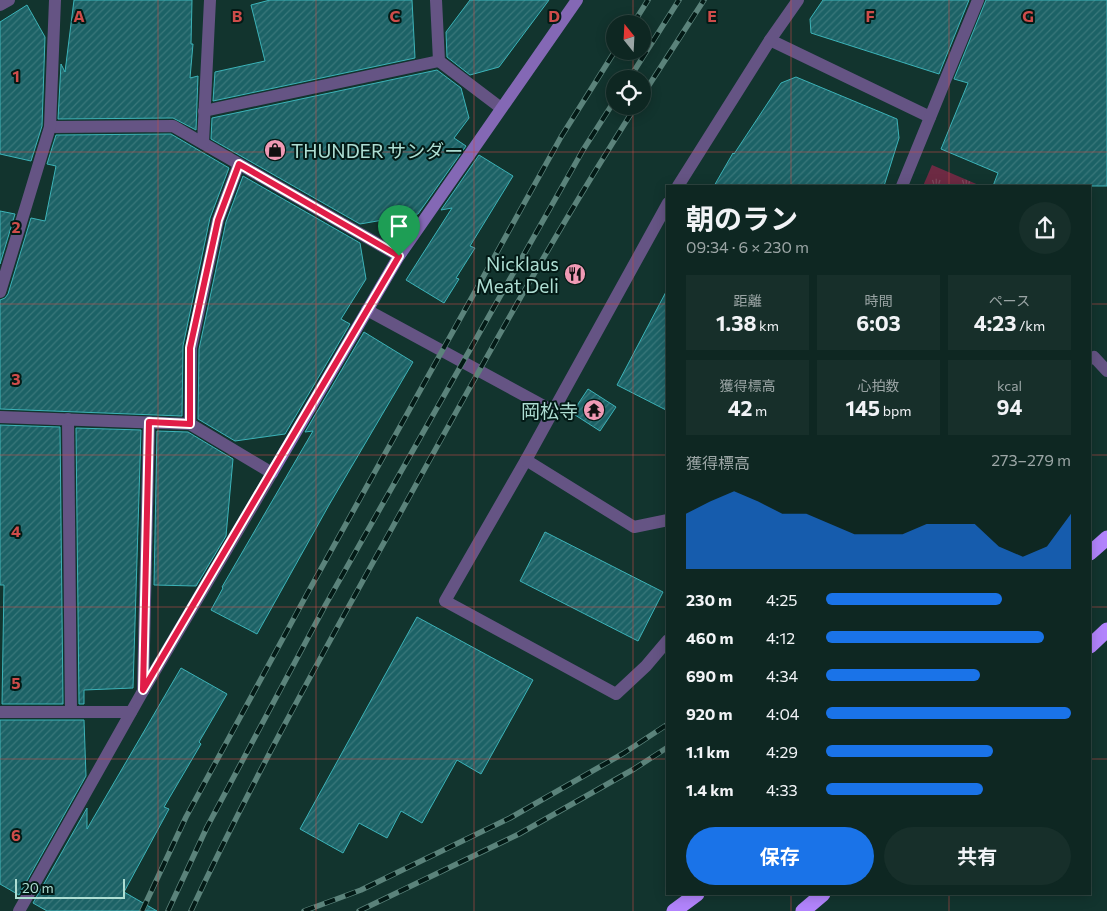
<!DOCTYPE html>
<html lang="ja">
<head>
<meta charset="utf-8">
<style>
  :root { --surface:#0e2722; --page:#172f2a; --text:#f1f3f6; --muted:#9ba5a5; --line:#2e4440; --accent:#1a73e8 }
  body { margin:0; font-family:Commissioner,"Noto Sans JP",sans-serif; background:var(--page); color:var(--text); height:100vh; display:flex; flex-direction:column; font-size:19px; white-space:nowrap }
  * { box-sizing:border-box; margin:0 }
  p { font-size:16px; color:var(--muted) }
  .icon { flex:none; width:28px; height:28px; fill:none; stroke:currentColor; stroke-width:2; stroke-linecap:round; stroke-linejoin:round }
  .map { position:relative; flex:1; overflow:hidden }
  .sheet { position:absolute; left:666px; top:185px; width:425px; height:710px; display:flex; flex-direction:column; background:var(--surface); border-radius:0px; box-shadow:0 2px 12px #0003,0 0 0 1px var(--line) }
  .sheet>* { flex:none }
  .needle { width:32px; rotate:342deg }
  .controls { position:absolute; left:606px; top:15px; display:grid; gap:10px }
  .controls a { display:grid; place-items:center; width:45px; height:45px; border-radius:50%; background:var(--surface); box-shadow:0 2px 12px #0003,0 0 0 1px var(--line); font-size:25px }
  .scale { position:absolute; left:15px; bottom:12px; width:110px; box-sizing:border-box; padding-left:5px; border:2px solid #aeded3; border-top:0; font-size:14px; line-height:18px; white-space:nowrap; color:#aeded3; -webkit-text-stroke:4px #031a16; paint-order:stroke }
  .pin { position:absolute; display:grid; place-items:center; width:42px; height:42px; color:#fff; margin:-51px -21px; border-radius:50% 50% 50% 0; rotate:-45deg; box-shadow:0 0 5px #0007 }
  .pin .icon { rotate:45deg }
  .round { display:grid; place-items:center; flex:none; width:52px; height:52px; border-radius:26px; background:var(--page) }
  .summary { display:flex; align-items:center; justify-content:space-between; height:85px; padding:0 20px }
  h1 { font-size:28px; font-weight:700; line-height:38px }
  .stats { display:grid; grid-template-columns:repeat(3,1fr); gap:8px; height:85px; padding:5px 20px }
  .stats div { display:grid; align-content:center; border-radius:0px; background:var(--page); text-align:center }
  .stats b { font-size:21px; font-weight:700 }
  .stats small { font-size:14px; font-weight:400 }
  .stats p { font-size:14px }
  .chart { height:140px; padding:10px 20px }
  .chart p { display:flex; justify-content:space-between }
  .chart svg { width:100%; height:90px; margin-top:5px; fill:var(--accent); opacity:.7 }
  .primary-button { display:flex; gap:10px; margin-top:auto; padding:10px 20px }
  .primary-button a { flex:1; height:58px; border-radius:30px; background:var(--accent); color:#fff; font-size:20px; font-weight:700; line-height:58px; text-align:center }
  .primary-button a+a { background:var(--page); color:var(--text) }
  ul { padding:0 20px; list-style:none; font-size:16px }
  li { display:grid; grid-template-columns:80px 60px 1fr; align-items:center; height:38px }
  li i { height:12px; border-radius:6px; background:var(--accent) }
  .map>svg:first-child { display:block }
  .park { fill:url(#park-tufts) }
  .building { fill:url(#building-hatch); stroke:#3cb3b8 }
  .lines { fill:none; stroke-linecap:round; stroke-linejoin:round }
  .lane { stroke:#655484; stroke-width:12 }
  .street { stroke:#655484; stroke-width:12 }
  .secondary { stroke:#8468b5; stroke-width:12 }
  .highway { stroke:#b284fc; stroke-width:15 }
  .rail-casing { stroke:#5b837b; stroke-width:5.5 }
  .rail { stroke:#031a16; stroke-width:4; stroke-dasharray:11; stroke-linecap:butt }
  .route-casing { stroke:#fff; stroke-width:10 }
  .route { stroke:#e11d48; stroke-width:6 }
  .grid { fill:none; stroke:#ce4c4a; stroke-width:1; stroke-opacity:0.55 }
  .labels { text-anchor:middle; dominant-baseline:central; stroke-width:4; stroke-linejoin:round; paint-order:stroke }
  .poi-label { font-size:19px; fill:#aeded3; stroke:#031a16; text-anchor:end }
  .grid-label { font-size:16px; text-anchor:middle; font-weight:bold; fill:#ce4c4a; stroke:#031a16; stroke-width:4; stroke-linejoin:round; paint-order:stroke }
</style>
</head>
<body>
<div class="map">
<svg width="1107" height="911" viewBox="0 0 1107 911">
  <defs>
    <pattern id="park-tufts" width="24" height="20" patternUnits="userSpaceOnUse" patternTransform="scale(1.25)"><rect width="24" height="20" fill="#6d2a43"/><path d="M3 7l-1-3M5 7V3M7 7l1-3M15 17l-1-3M17 17v-4M19 17l1-3" fill="none" stroke="#7f485d"/></pattern>
    <pattern id="building-hatch" width="6" height="6" patternUnits="userSpaceOnUse" patternTransform="scale(1.25)"><rect width="6" height="6" fill="#1c6266"/><path d="M-1 1l2-2M0 6l6-6M5 7l2-2" fill="none" stroke="#3a787b"/></pattern>
  </defs>
  <rect width="100%" height="100%" fill="#12342e"/>
  <path class="park" d="M932,165L981,186H923Z"/>
  <g class="building">
    <path d="M74,0H192L191,44H193L190,78L198,76L196,130L173,118L58,119L61,64L65,72Z"/>
    <path d="M270,0H412L415,58L213,101L215,72L265,61L251,5Z"/>
    <path d="M470,0H549L499,67L470,75L447,57L446,32Z"/>
    <path d="M823,0H969L939,74L811,33L810,19Z"/>
    <path d="M986,0H1107V186H993L998,173L941,149L968,83L954,79Z"/>
    <path d="M27,5L45,37L42,126L31,161L0,154V22Z"/>
    <path d="M437,70L461,88L469,118L454,138L466,146L418,214L360,224L211,139L212,118Z"/>
    <path d="M796,77L897,119L899,138L884,186H714L733,153L734,154L781,83Z"/>
    <path d="M171,134L229,168L210,218L183,346L182,416L0,409V300L5,298L8,294L31,218L45,221L56,166L47,164L56,135Z"/>
    <path d="M479,155L513,176L470,246L475,248L456,278L459,279L444,303L406,280L452,208L441,210Z"/>
    <path d="M243,176L360,243L366,279L341,319L350,324L285,434L235,441L198,419L199,349L226,222Z"/>
    <path d="M0,211L15,214L0,264Z"/>
    <path d="M668,288V411L617,385Z"/>
    <path d="M364,332L413,362L329,505L257,634L211,610L223,588L222,587L313,431L305,432Z"/>
    <path d="M588,389L616,407L600,431L572,413Z"/>
    <path d="M0,425L60,427L63,704H2L4,585H0Z"/>
    <path d="M76,428L141,430L133,688L84,690V704H79Z"/>
    <path d="M157,431L188,432L233,459L226,536L196,586L154,585Z"/>
    <path d="M545,532L663,592L638,641L520,581Z"/>
    <path d="M417,617L533,680L481,774L457,760L422,823L401,811L387,838L359,823L343,853L300,829Z"/>
    <path d="M181,668L227,694L199,742L201,744L164,807L169,809L124,892L157,911H47L33,903L87,808V829Z"/>
    <path d="M0,720H84L86,776L19,895L0,884Z"/>
  </g>
  <g class="lines">
    <g class="lane">
      <path d="M204,111L439,61"/>
      <path d="M68,419L71,712"/>
      <path d="M143,691L149,422"/>
    </g>
    <g class="street">
      <path d="M436,0L439,61L501,108"/>
      <path d="M0,5L9,0"/>
      <path d="M770,40L930,117"/>
      <path d="M50,127L173,126L399,256"/>
      <path d="M203,143L210,0"/>
      <path d="M678,186L770,40L798,0"/>
      <path d="M902,186L978,0"/>
      <path d="M668,203L526,460L445,601L616,694L646,666L668,640"/>
      <path d="M0,292L50,127L55,0"/>
      <path d="M367,310L553,411"/>
      <path d="M1090,359L1094,357L1107,371"/>
      <path d="M0,417L190,424L272,473L143,691L19,911"/>
      <path d="M190,424L191,348L218,220L239,164"/>
      <path d="M526,460L634,527L668,520"/>
      <path d="M0,712H131"/>
    </g>
    <path class="secondary" d="M272,473L399,256L577,0"/>
    <g class="highway">
      <path d="M1090,553L1107,538"/>
      <path d="M1090,646L1107,630"/>
      <path d="M674,911L697,894"/>
      <path d="M803,911L823,894"/>
    </g>
    <g class="rail-casing">
      <g id="rail">
        <path d="M633,24L648,0"/>
        <path d="M629,79L679,0"/>
        <path d="M642,96L704,0"/>
        <path d="M142,911L186,817L307,594L561,137L615,51"/>
        <path d="M168,911L207,827L326,604L583,150L615,100"/>
        <path d="M191,911C255,774 329,642 402,510C477,374 552,237 636,106"/>
        <path d="M304,911L361,890L510,818L624,753L668,724"/>
        <path d="M359,911L519,834L634,769L668,747"/>
      </g>
    </g>
    <use href="#rail" class="rail"/>
  </g>
  <g class="lines">
    <g class="route-casing">
      <path id="route" d="M239,164L399,256L143,690L149,422L190,424V348L218,220Z"/>
    </g>
    <use href="#route" class="route"/>
  </g>
  <path class="grid" d="M158,0V911M316,0V911M474,0V911M633,0V24M791,0V186M949,0V186M633,51V79M633,106V911M0,152H1107M0,304H668M1090,304H1107M0,455H668M1090,455H1107M0,607H668M1090,607H1107M0,759H668M1090,759H1107M791,894V911M949,894V911"/>
  <defs>
    <g id="shop-disc" transform="scale(1.125)"><circle r="9.5" fill="#f09ab5" stroke="#031a16"/><path d="M-5-2.5h2.3a2.7 3.5 0 0 1 5.4 0H5L5.5 6h-11ZM-1.5-2.5h3a1.5 2.3 0 0 0-3 0Z" fill="#111"/></g>
    <g id="restaurant-disc" transform="scale(1.125)"><circle r="9.5" fill="#f09ab5" stroke="#031a16"/><path d="M-5-6h1v4h1v-4h1v4h1v-4h1v5L-1.5 .5V6h-2V.5L-5-1ZM5-6V6H3V1.5H1.5Q1.5-4 5-6Z" fill="#111"/></g>
    <g id="temple-disc" transform="scale(1.125)"><circle r="9.5" fill="#f09ab5" stroke="#031a16"/><path d="M0-6L5-2H3V0L6.5 2.5H4V6H1.5V3h-3V6H-4V2.5H-6.5L-3 0V-2H-5Z" fill="#111"/></g>
  </defs>
  <g fill-rule="evenodd">
    <use href="#shop-disc" x="275" y="150"/>
    <use href="#restaurant-disc" x="575" y="274"/>
    <use href="#temple-disc" x="594" y="410"/>
  </g>
  <g class="labels">
    <g class="poi-label">
      <text x="291" y="150" text-anchor="start">THUNDER サンダー</text>
      <text x="559" y="263">Nicklaus<tspan x="559" dy="22">Meat Deli</tspan></text>
      <text x="578" y="410">岡松寺</text>
    </g>
  </g>
  <g class="grid-label">
    <text x="79" y="22">A</text>
    <text x="237" y="22">B</text>
    <text x="395" y="22">C</text>
    <text x="554" y="22">D</text>
    <text x="712" y="22">E</text>
    <text x="870" y="22">F</text>
    <text x="1028" y="22">G</text>
    <text x="16" y="82">1</text>
    <text x="16" y="233">2</text>
    <text x="16" y="385">3</text>
    <text x="16" y="537">4</text>
    <text x="16" y="689">5</text>
    <text x="16" y="841">6</text>
  </g>
</svg>
<div class="controls">
<a><svg class="needle" viewBox="-14 -14 28 28"><path d="M0-13l5 13h-10z" fill="#e53935"/><path d="M0 13l5-13h-10z" fill="#9ba5a5"/></svg></a>
<a><svg class="icon" aria-label="locate" viewBox="0 0 24 24"><circle cx="12" cy="12" r="6"/><path d="M12 2v4M12 18v4M2 12h4M18 12h4"/></svg></a>
</div>
<div class="scale">20 m</div>
<div class="pin" style="left:399px;top:256px;background:#1e9e55"><svg class="icon" aria-label="arrive" viewBox="0 0 24 24"><path d="M6 21V4h12l-3 4 3 4H6"/></svg></div>
<section class="sheet">
<div class="summary"><div><h1>朝のラン</h1><p>09:34 · 6 × 230 m</p></div><a class="round"><svg class="icon" aria-label="share" viewBox="0 0 24 24"><path d="M12 15V3M7 8l5-5 5 5M5 13v7h14v-7"/></svg></a></div>
<div class="stats">
<div><p>距離</p><b>1.38<small> km</small></b></div>
<div><p>時間</p><b>6:03</b></div>
<div><p>ペース</p><b>4:23<small> /km</small></b></div>
</div>
<div class="stats">
<div><p>獲得標高</p><b>42<small> m</small></b></div>
<div><p>心拍数</p><b>145<small> bpm</small></b></div>
<div><p>kcal</p><b>94</b></div>
</div>
<div class="chart"><p><span>獲得標高</span>273–279 m</p>
<svg viewBox="0 0 160 44" preserveAspectRatio="none"><path d="M0 44V17L10 11L20 6L30 11L40 17L50 17L60 22L70 27L80 27L90 27L100 22L110 22L120 22L130 33L140 38L150 33L160 17V44z"/></svg>
</div>
<ul>
<li><b>230 m</b>4:25<i style="width:72%"></i></li>
<li><b>460 m</b>4:12<i style="width:89%"></i></li>
<li><b>690 m</b>4:34<i style="width:63%"></i></li>
<li><b>920 m</b>4:04<i style="width:100%"></i></li>
<li><b>1.1 km</b>4:29<i style="width:68%"></i></li>
<li><b>1.4 km</b>4:33<i style="width:64%"></i></li>
</ul>
<div class="primary-button"><a>保存</a><a>共有</a></div>
</section>
</div>
</body>
</html>
